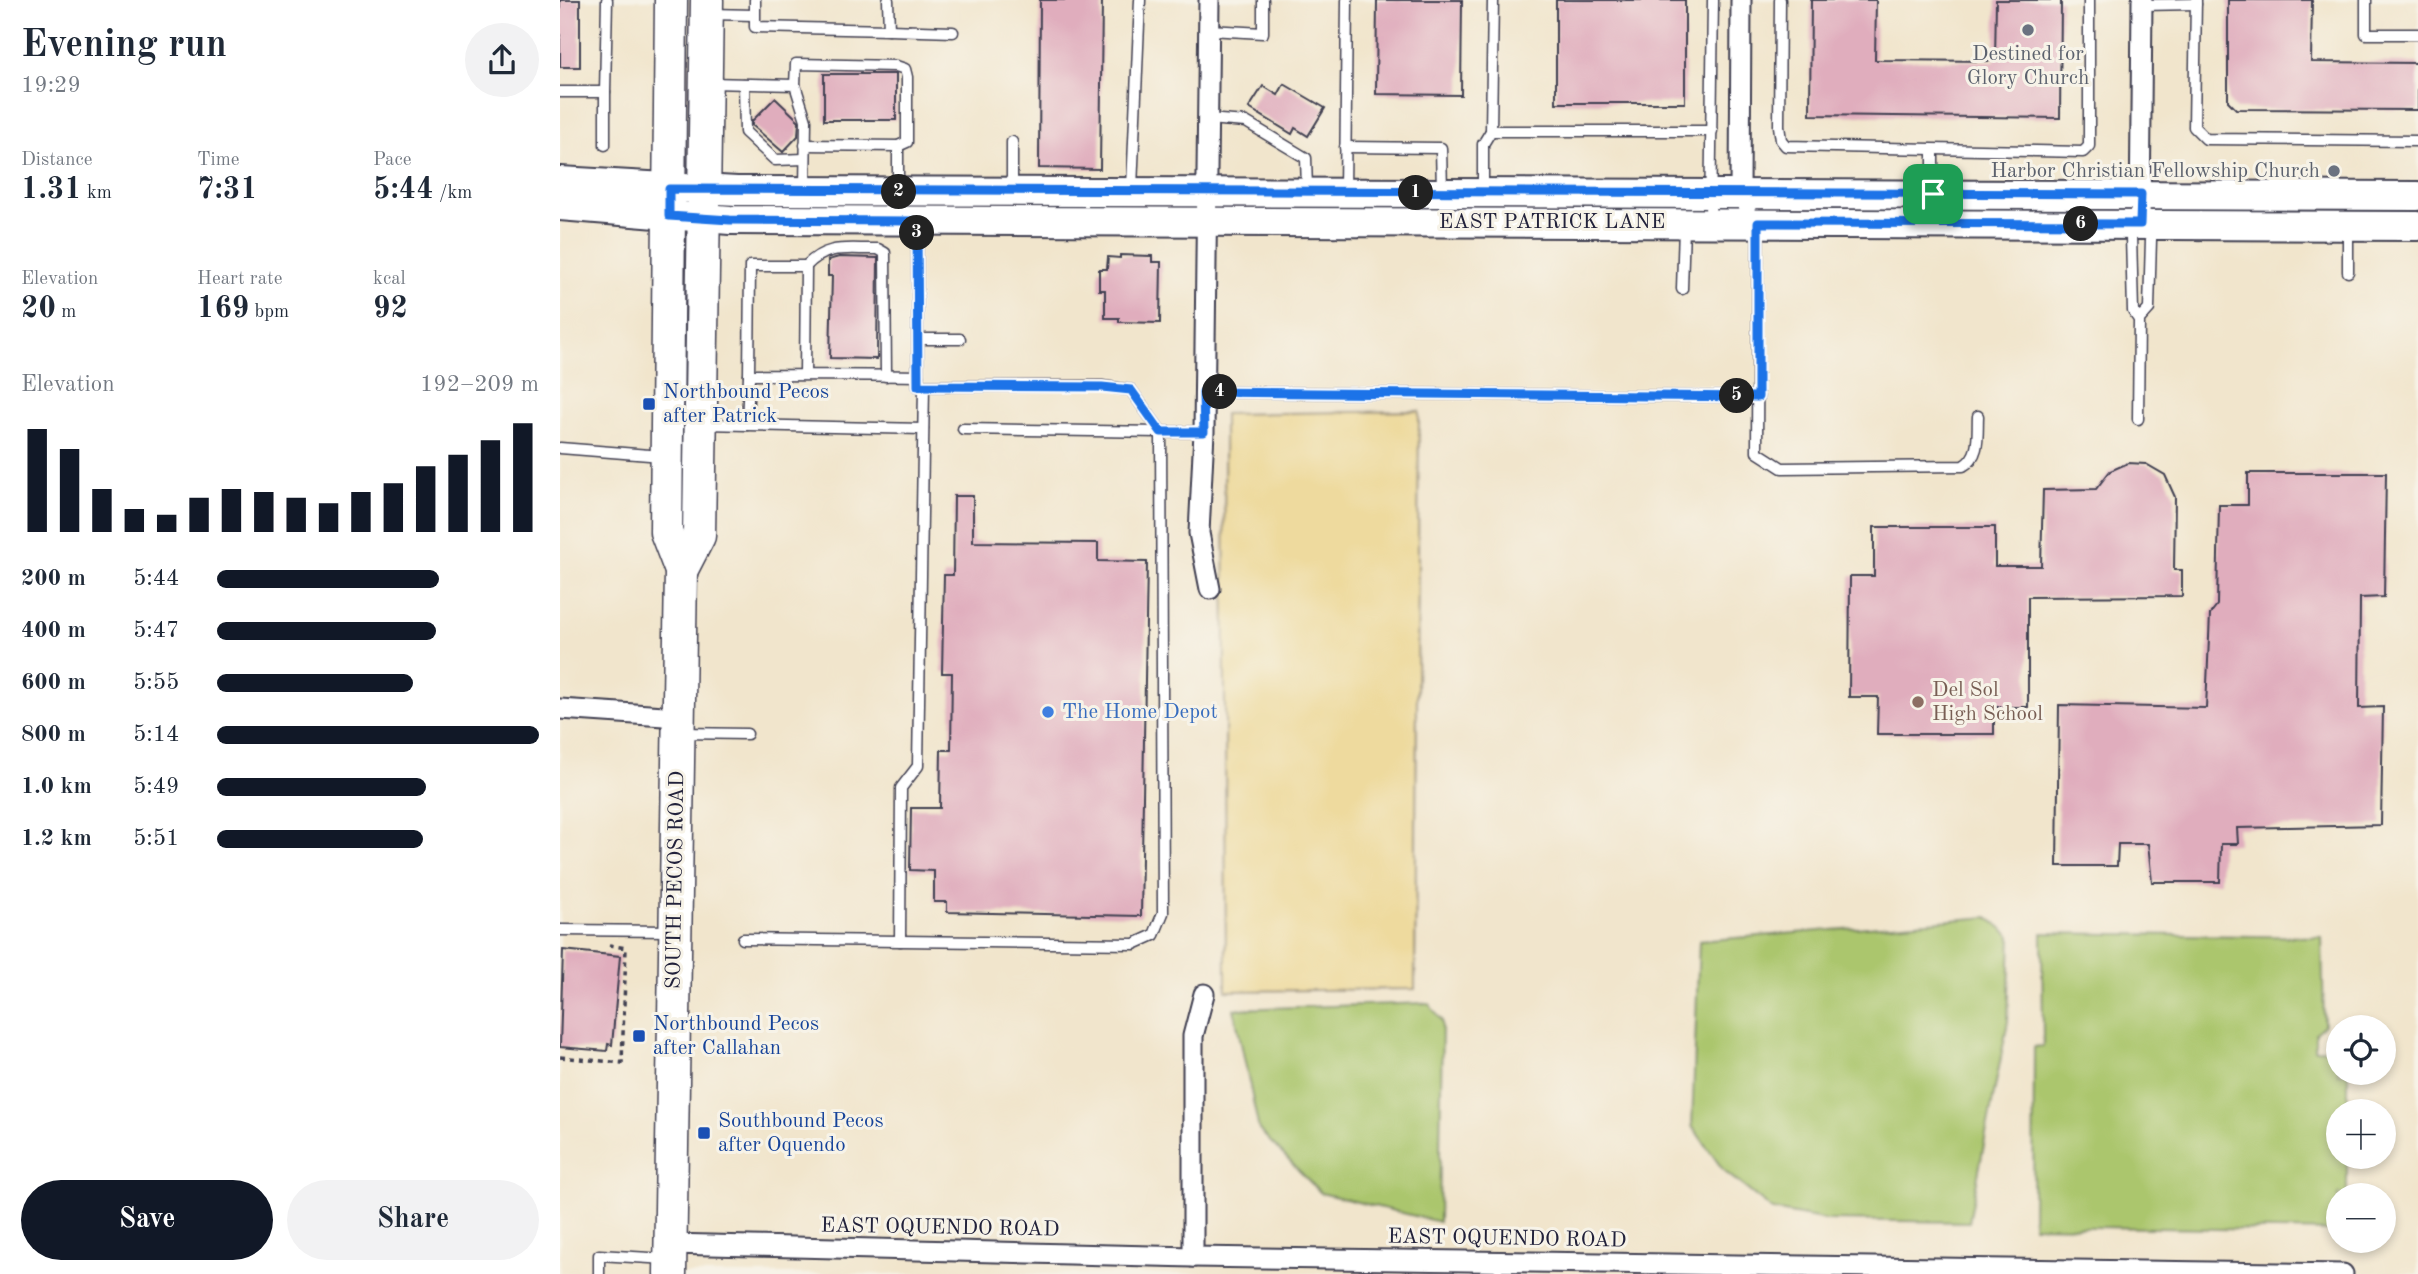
<!DOCTYPE html>
<html lang="en">
<head>
<meta charset="utf-8">
<style>
  :root { --surface:#fff; --page:#f2f2f3; --text:#1f2937; --muted:#747a83; --accent:#111827 }
  body { margin:0; font-family:"Old Standard TT",serif; background:var(--page); color:var(--text); height:100vh; display:flex; flex-direction:column; font-size:26px; white-space:nowrap }
  * { box-sizing:border-box; margin:0 }
  p { font-size:23px; color:var(--muted) }
  .icon { flex:none; width:38px; height:38px; fill:none; stroke:currentColor; stroke-width:2; stroke-linecap:round; stroke-linejoin:round }
  .map { position:relative; flex:1; overflow:hidden }
  .details { display:flex; flex-direction:column; background:var(--surface); width:560px }
  .details>* { flex:none }
  .buttons { position:absolute; left:1766px; top:1015px; display:grid; gap:14px }
  .buttons a { display:grid; place-items:center; width:70px; height:70px; border-radius:50%; background:var(--surface); box-shadow:0 4px 10px #0003; font-size:35px }
  .pin { position:absolute; display:grid; place-items:center; width:60px; height:60px; color:#fff; margin:-30px; border-radius:14px; box-shadow:0 4px 10px #0006 }
  .km { position:absolute; width:35px; height:35px; margin:-18px; border-radius:50%; background:#222; color:#fff; font-size:19px; line-height:35px; text-align:center }
  .round { display:grid; place-items:center; flex:none; width:74px; height:74px; border-radius:37px; background:var(--page) }
  .summary { display:flex; align-items:center; justify-content:space-between; height:119px; padding:0 21px }
  h1 { font-size:38px; font-weight:800; line-height:52px }
  .metrics { display:grid; grid-template-columns:repeat(3,1fr); gap:10px; height:119px; padding:7px 21px }
  .metrics div { display:grid; align-content:center }
  .metrics b { font-size:30px; font-weight:800 }
  .metrics small { font-size:19px; font-weight:400 }
  .metrics p { font-size:19px }
  .chart { height:196px; padding:14px 21px }
  .chart p { display:flex; justify-content:space-between }
  .chart svg { width:100%; height:126px; margin-top:7px; stroke:var(--accent); stroke-width:6 }
  .action { display:flex; gap:14px; margin-top:auto; padding:14px 21px }
  .action a { flex:1; height:80px; border-radius:42px; background:var(--accent); color:#fff; font-size:28px; font-weight:800; line-height:80px; text-align:center }
  .action a+a { background:var(--page); color:var(--text) }
  ul { padding:0 21px; list-style:none; font-size:23px }
  li { display:grid; grid-template-columns:112px 84px 1fr; align-items:center; height:52px }
  li i { height:18px; border-radius:9px; background:var(--accent) }
  main { display:flex; flex:1; min-height:0 }
  .map>svg:first-child { display:block }
  .green { fill:#abc66d; stroke:#667454; stroke-width:2 }
  .sand { fill:#eeda9e; stroke:#887e6c; stroke-width:2 }
  .building { fill:#e0adbd }
  .lines { fill:none; stroke-linecap:round; stroke-linejoin:round }
  .service-casing { stroke:#413f51; stroke-width:13 }
  .minor-casing { stroke:#413f51; stroke-width:23 }
  .secondary-casing { stroke:#413f51; stroke-width:32 }
  .primary-casing { stroke:#413f51; stroke-width:35 }
  .path { stroke:#413f51; stroke-width:3.5; stroke-dasharray:5 5; stroke-linecap:butt }
  .service { stroke:#fff; stroke-width:10 }
  .minor { stroke:#fff; stroke-width:19 }
  .secondary { stroke:#fff; stroke-width:28 }
  .primary { stroke:#fff; stroke-width:32 }
  .route-casing { stroke:#fff; stroke-width:14 }
  .route { stroke:#1a73e8; stroke-width:9 }
  .worship-dot { fill:#6b7280; stroke:#f7f3e8; stroke-width:2.5 }
  .transit-dot { fill:#1a4fb4; stroke:#f7f3e8; stroke-width:2.5 }
  .education-dot { fill:#8d6e63; stroke:#f7f3e8; stroke-width:2.5 }
  .shop-dot { fill:#3f7fe0; stroke:#f7f3e8; stroke-width:2.5 }
  .labels { text-anchor:middle; dominant-baseline:central; stroke-width:6; stroke-linejoin:round; paint-order:stroke }
  .worship-label { font-size:21px; fill:#5b616d; stroke:#f7f3e8 }
  .street-label { font-size:21px; fill:#22223b; stroke:#f7f3e8 }
  .transit-label { font-size:21px; fill:#164399; stroke:#f7f3e8; text-anchor:start }
  .education-label { font-size:21px; fill:#785e54; stroke:#f7f3e8; text-anchor:start }
  .shop-label { font-size:21px; fill:#366cbe; stroke:#f7f3e8; text-anchor:start }
</style>
</head>
<body>
<main>
<section class="details">
<div class="summary"><div><h1>Evening run</h1><p>19:29</p></div><a class="round"><svg class="icon" aria-label="share" viewBox="0 0 24 24"><path d="M12 15V3M7 8l5-5 5 5M5 13v7h14v-7"/></svg></a></div>
<div class="metrics">
<div><p>Distance</p><b>1.31<small> km</small></b></div>
<div><p>Time</p><b>7:31</b></div>
<div><p>Pace</p><b>5:44<small> /km</small></b></div>
</div>
<div class="metrics">
<div><p>Elevation</p><b>20<small> m</small></b></div>
<div><p>Heart rate</p><b>169<small> bpm</small></b></div>
<div><p>kcal</p><b>92</b></div>
</div>
<div class="chart"><p><span>Elevation</span>192–209 m</p>
<svg viewBox="0 0 160 44" preserveAspectRatio="none"><path d="M5 44V8M15 44V15M25 44V29M35 44V36M45 44V38M55 44V32M65 44V29M75 44V30M85 44V32M95 44V34M105 44V30M115 44V27M125 44V21M135 44V17M145 44V12M155 44V6"/></svg>
</div>
<ul>
<li><b>200 m</b>5:44<i style="width:69%"></i></li>
<li><b>400 m</b>5:47<i style="width:68%"></i></li>
<li><b>600 m</b>5:55<i style="width:61%"></i></li>
<li><b>800 m</b>5:14<i style="width:100%"></i></li>
<li><b>1.0 km</b>5:49<i style="width:65%"></i></li>
<li><b>1.2 km</b>5:51<i style="width:64%"></i></li>
</ul>
<div class="action"><a>Save</a><a>Share</a></div>
</section>
<div class="map">
<svg width="1858" height="1274" viewBox="0 0 1858 1274">
  <rect width="100%" height="100%" fill="#f7f3e8"/>
  <filter id="ink" filterUnits="userSpaceOnUse"><feTurbulence type="fractalNoise" baseFrequency=".0143" numOctaves="2"/><feDisplacementMap in="SourceGraphic" scale="14" xChannelSelector="R" yChannelSelector="G"/><feConvolveMatrix kernelMatrix="1 2 1 2 8 2 1 2 1" color-interpolation-filters="sRGB"/></filter>
  <filter id="wash" filterUnits="userSpaceOnUse"><feTurbulence type="fractalNoise" baseFrequency=".00686" numOctaves="4" result="noise"/><feDisplacementMap in="SourceGraphic" scale="28" xChannelSelector="R" yChannelSelector="G"/><feGaussianBlur stdDeviation="1.57" result="paint"/><feColorMatrix in="noise" values="0 0 0 0 0 0 0 0 0 0 0 0 0 0 0 0 0 1.4 0 .05"/><feComposite in="paint" operator="in"/></filter>
  <g filter="url(#wash)">
    <rect width="100%" height="100%" fill="#f1e5cc"/>
    <g class="green">
      <path d="M1428,917L1451,936L1448,1021L1409,1222L1267,1220L1213,1210L1164,1171L1132,1126L1139,941Z"/>
      <path d="M1482,933L1762,937L1764,1025L1755,1033V1049L1778,1050V1073H1788V1111H1778V1157H1787V1195H1778V1231L1473,1226L1474,1047L1483,1046Z"/>
      <path d="M868,1003L882,1021L879,1222L761,1193L699,1130L674,1009Z"/>
    </g>
    <path class="sand" d="M859,411L855,989L666,991L664,414Z"/>
    <g id="blocks">
      <g class="building">
        <rect x="0" y="0" width="20" height="67"/>
        <path d="M480,0H542L540,169L479,168Z"/>
        <path d="M817,0H902L901,95L816,94Z"/>
        <rect x="996" y="0" width="129" height="103"/>
        <path d="M1251,0H1316L1315,60L1435,61L1436,0H1501L1500,118L1250,115Z"/>
        <path d="M1668,0H1752L1751,62L1858,63V110L1676,109L1668,101Z"/>
        <rect x="264" y="74" width="72" height="46"/>
        <path d="M724,84L765,108L748,136L735,128L732,134L689,108L703,86L718,95Z"/>
        <path d="M215,98L239,121L238,136L223,152L192,125V121Z"/>
        <path d="M560,255L592,256V262H601L600,323L559,322V318H545V290H539V269H547L548,257L560,258Z"/>
        <path d="M279,257L318,258L317,359L270,358L272,276H268V260Z"/>
        <path d="M1568,463L1586,464L1605,475L1615,497L1614,570H1622V596L1468,597V707H1434V734H1317L1318,697H1289L1290,576H1314V527H1435V566H1481L1483,490L1536,489L1550,471Z"/>
        <path d="M1688,473H1826L1824,597L1800,598L1799,708L1823,707L1821,825L1677,828L1678,844H1661L1660,882H1592L1588,844H1558L1557,866H1497L1499,705L1646,708L1650,614L1657,605L1659,505H1688Z"/>
        <path d="M394,496H413V542L538,543V561L587,562L581,916L387,912V902H374V871L350,870L351,808H380L381,750H391L392,673H382L384,575H393Z"/>
        <path d="M3,950L60,956L52,1045L48,1044L47,1051L0,1047Z"/>
      </g>
    </g>
  </g>
  <g filter="url(#ink)">
    <use href="#blocks" fill-opacity="0" stroke="#413f51" stroke-width="2"/>
    <g class="lines">
      <g class="service-casing">
        <g id="service">
          <path d="M195,0V27L329,30L328,0"/>
          <path d="M933,0L931,131H1152"/>
          <path d="M1220,0L1219,126L1221,140L1226,146L1523,152L1529,146V0"/>
          <path d="M1636,0L1634,127L1646,139L1858,141"/>
          <path d="M1806,0V34H1858"/>
          <path d="M1582,5L1636,4"/>
          <path d="M151,14L194,15"/>
          <path d="M329,30L393,32"/>
          <path d="M649,30L703,33V0"/>
          <path d="M150,83L235,85L246,120L245,190"/>
          <path d="M184,84L185,132L215,160L245,159"/>
          <path d="M235,85L236,64L336,66L345,69L347,77V142L338,146L245,145"/>
          <path d="M0,92H45L47,0"/>
          <path d="M45,92V145"/>
          <path d="M647,119L686,122L746,158L747,189"/>
          <path d="M452,142V190"/>
          <path d="M785,147L881,148L882,190"/>
          <path d="M1373,150V193"/>
          <path d="M572,188L580,0"/>
          <path d="M338,191V146"/>
          <path d="M923,191V144L931,131"/>
          <path d="M785,192L787,0"/>
          <path d="M357,222L358,386H542L571,390L601,432L403,429"/>
          <path d="M1150,222L1153,0"/>
          <path d="M1198,227L1197,452L1222,468L1403,466C1421,456 1417,434 1418,416"/>
          <path d="M246,266C268,243 289,250 318,249L325,253L326,376"/>
          <path d="M1788,272V228"/>
          <path d="M1122,289L1124,227"/>
          <path d="M359,339H400"/>
          <path d="M189,375L187,425L363,429"/>
          <path d="M245,375L246,266H190L189,375C245,375 302,375 358,376"/>
          <path d="M644,392L1198,397"/>
          <path d="M1578,419L1579,320L1573,311L1571,236L1580,224L1591,239L1589,309L1579,320"/>
          <path d="M146,424L187,425"/>
          <path d="M0,448L102,456"/>
          <path d="M121,733L187,734"/>
          <path d="M0,930L111,931"/>
          <path d="M183,939L574,944L594,935L603,913L601,432H644"/>
          <path d="M340,941L341,788L358,766L364,386"/>
          <path d="M39,1274V1255L107,1259"/>
        </g>
      </g>
      <g class="minor-casing">
        <g id="minor">
          <path d="M649,0L644,432L639,533L650,589"/>
          <path d="M1181,0L1180,194L1187,204"/>
          <path d="M1580,224L1582,0"/>
          <path d="M0,709L119,717"/>
          <path d="M110,1244L633,1257L1783,1274"/>
          <path d="M633,1257V1036L644,994"/>
        </g>
      </g>
      <g class="secondary-casing">
        <g id="secondary">
          <path d="M0,181L177,191L1858,196"/>
          <path d="M0,206L170,220L1858,226"/>
        </g>
      </g>
      <g class="primary-casing">
        <g id="primary">
          <path d="M121,571L139,536L147,0"/>
          <path d="M110,1274L121,571L106,532L111,0"/>
        </g>
      </g>
      <path class="path" d="M0,1057L62,1063L66,948L49,945"/>
      <use href="#service" class="service"/>
      <use href="#minor" class="minor"/>
      <use href="#secondary" class="secondary"/>
      <use href="#primary" class="primary"/>
    </g>
  </g>
  <g class="lines" filter="url(#ink)">
    <g class="route-casing">
      <path id="route" d="M109,189L1581,194L1580,224L1198,223V397L643,392L644,432H601L571,390L542,387L358,386L357,221L170,220L109,216Z"/>
    </g>
    <use href="#route" class="route"/>
  </g>
  <g class="worship-dot">
    <circle cx="1468" cy="30" r="7"/>
    <circle cx="1774" cy="171" r="7"/>
  </g>
  <g class="transit-dot">
    <rect x="82" y="397" width="14" height="14" rx="3.5"/>
    <rect x="72" y="1029" width="14" height="14" rx="3.5"/>
    <rect x="137" y="1126" width="14" height="14" rx="3.5"/>
  </g>
  <circle class="education-dot" cx="1358" cy="702" r="7"/>
  <circle class="shop-dot" cx="488" cy="712" r="7"/>
  <g class="labels">
    <g class="worship-label">
      <text x="1468" y="54">Destined for<tspan x="1468" dy="24">Glory Church</tspan></text>
      <text x="1760" y="171" text-anchor="end">Harbor Christian Fellowship Church</text>
    </g>
    <g class="street-label">
      <text x="992" y="222">EAST PATRICK LANE</text>
      <text transform="translate(116 880) rotate(-89)">SOUTH PECOS ROAD</text>
      <text transform="translate(380 1228) rotate(1)">EAST OQUENDO ROAD</text>
      <text transform="translate(947 1239) rotate(1)">EAST OQUENDO ROAD</text>
    </g>
    <g class="transit-label">
      <text x="103" y="392">Northbound Pecos<tspan x="103" dy="24">after Patrick</tspan></text>
      <text x="93" y="1024">Northbound Pecos<tspan x="93" dy="24">after Callahan</tspan></text>
      <text x="158" y="1121">Southbound Pecos<tspan x="158" dy="24">after Oquendo</tspan></text>
    </g>
    <g class="education-label">
      <text x="1372" y="690">Del Sol<tspan x="1372" dy="24">High School</tspan></text>
    </g>
    <g class="shop-label">
      <text x="502" y="712">The Home Depot</text>
    </g>
  </g>
</svg>
<div class="buttons">
<a><svg class="icon" aria-label="locate" viewBox="0 0 24 24"><circle cx="12" cy="12" r="6"/><path d="M12 2v4M12 18v4M2 12h4M18 12h4"/></svg></a>
<a>+</a>
<a>−</a>
</div>
<div class="pin" style="left:1373px;top:194px;background:#1e9e55"><svg class="icon" aria-label="arrive" viewBox="0 0 24 24"><path d="M6 21V4h12l-3 4 3 4H6"/></svg></div>
<b class="km" style="left:856px;top:193px">1</b>
<b class="km" style="left:339px;top:192px">2</b>
<b class="km" style="left:357px;top:233px">3</b>
<b class="km" style="left:660px;top:392px">4</b>
<b class="km" style="left:1177px;top:396px">5</b>
<b class="km" style="left:1521px;top:224px">6</b>
</div>
</main>
</body>
</html>
